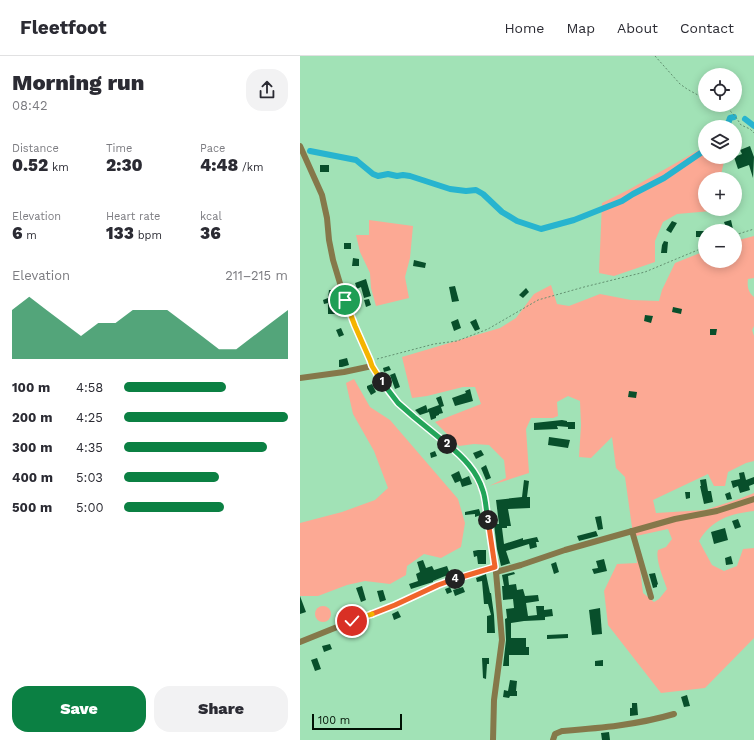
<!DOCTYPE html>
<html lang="en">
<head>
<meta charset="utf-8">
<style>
  :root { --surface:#fff; --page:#f2f2f3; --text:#2b2b33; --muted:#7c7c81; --line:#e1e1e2; --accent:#0b8043 }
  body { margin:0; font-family:"Work Sans",sans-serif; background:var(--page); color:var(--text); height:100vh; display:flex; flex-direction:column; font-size:15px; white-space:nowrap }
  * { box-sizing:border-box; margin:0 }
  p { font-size:13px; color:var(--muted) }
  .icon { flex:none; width:22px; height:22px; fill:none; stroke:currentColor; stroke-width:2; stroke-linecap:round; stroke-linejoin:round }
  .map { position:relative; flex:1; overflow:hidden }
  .details { display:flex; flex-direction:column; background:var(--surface); width:300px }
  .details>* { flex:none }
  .fabs { position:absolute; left:398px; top:12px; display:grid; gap:8px }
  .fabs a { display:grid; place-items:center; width:44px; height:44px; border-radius:50%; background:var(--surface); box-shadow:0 2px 10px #0003; font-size:20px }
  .scale { position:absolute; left:12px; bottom:10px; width:90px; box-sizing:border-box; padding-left:4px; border:2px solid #001104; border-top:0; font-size:11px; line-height:14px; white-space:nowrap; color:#001104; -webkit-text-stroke:3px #a1e2b6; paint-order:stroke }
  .pin { position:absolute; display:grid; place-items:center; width:34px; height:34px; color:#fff; margin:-17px; border:2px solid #fff; border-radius:50%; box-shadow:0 1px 4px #0007 }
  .km { position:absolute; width:20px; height:20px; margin:-10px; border-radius:50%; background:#222; color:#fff; font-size:11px; line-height:20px; text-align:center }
  .round { display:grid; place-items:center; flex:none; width:42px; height:42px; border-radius:16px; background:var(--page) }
  .headline { display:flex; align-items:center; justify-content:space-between; height:68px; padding:0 12px }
  h1 { font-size:22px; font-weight:800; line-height:30px }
  .figures { display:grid; grid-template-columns:repeat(3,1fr); gap:6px; height:68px; padding:4px 12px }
  .figures div { display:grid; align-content:center }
  .figures b { font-size:17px; font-weight:800 }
  .figures small { font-size:11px; font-weight:400 }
  .figures p { font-size:11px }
  .chart { height:112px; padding:8px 12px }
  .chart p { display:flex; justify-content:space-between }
  .chart svg { width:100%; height:72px; margin-top:4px; fill:var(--accent); opacity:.7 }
  .primary-button { display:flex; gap:8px; margin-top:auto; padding:8px 12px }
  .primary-button a { flex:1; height:46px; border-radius:16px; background:var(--accent); color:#fff; font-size:16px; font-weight:800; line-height:46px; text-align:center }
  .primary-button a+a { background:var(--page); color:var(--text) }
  ul { padding:0 12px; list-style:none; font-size:13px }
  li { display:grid; grid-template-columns:64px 48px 1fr; align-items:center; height:30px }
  li i { height:10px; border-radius:5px; background:var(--accent) }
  header { display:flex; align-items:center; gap:24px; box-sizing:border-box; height:56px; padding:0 20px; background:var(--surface); border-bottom:1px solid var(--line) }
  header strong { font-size:19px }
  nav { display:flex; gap:22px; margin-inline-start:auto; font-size:14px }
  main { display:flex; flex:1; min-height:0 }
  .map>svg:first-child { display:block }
  .green { fill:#fca994; fill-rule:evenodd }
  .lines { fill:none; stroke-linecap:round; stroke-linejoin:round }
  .canal { stroke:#27b4cf; stroke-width:6 }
  .building { fill:#084f2b }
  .path { stroke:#639171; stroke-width:1; stroke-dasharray:2 2; stroke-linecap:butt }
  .minor { stroke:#85784a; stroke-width:6 }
  .split-1-casing { stroke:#fff; stroke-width:8 }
  .split-2-casing { stroke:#fff; stroke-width:8 }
  .split-3-casing { stroke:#fff; stroke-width:8 }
  .split-4-casing { stroke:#fff; stroke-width:8 }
  .split-5-casing { stroke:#fff; stroke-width:8 }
  .split-6-casing { stroke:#fff; stroke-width:8 }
  .split-1 { stroke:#f5b400; stroke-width:5 }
  .split-2 { stroke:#22a559; stroke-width:5 }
  .split-3 { stroke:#22a559; stroke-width:5 }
  .split-4 { stroke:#f0652b; stroke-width:5 }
  .split-5 { stroke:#f0652b; stroke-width:5 }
  .split-6 { stroke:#f5b400; stroke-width:5 }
</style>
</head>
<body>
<header>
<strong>Fleetfoot</strong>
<nav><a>Home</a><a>Map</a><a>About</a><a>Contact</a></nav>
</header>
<main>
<section class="details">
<div class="headline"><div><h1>Morning run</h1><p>08:42</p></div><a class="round"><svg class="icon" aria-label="share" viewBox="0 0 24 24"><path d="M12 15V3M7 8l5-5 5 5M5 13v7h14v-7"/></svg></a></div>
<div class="figures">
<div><p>Distance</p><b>0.52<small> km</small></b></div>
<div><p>Time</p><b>2:30</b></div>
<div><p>Pace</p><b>4:48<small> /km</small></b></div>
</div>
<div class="figures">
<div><p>Elevation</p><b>6<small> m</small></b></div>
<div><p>Heart rate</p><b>133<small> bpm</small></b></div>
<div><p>kcal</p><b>36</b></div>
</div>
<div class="chart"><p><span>Elevation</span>211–215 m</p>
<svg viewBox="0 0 160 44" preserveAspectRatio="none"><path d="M0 44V14L10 6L20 14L30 22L40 30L50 22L60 22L70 14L80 14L90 14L100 22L110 30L120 38L130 38L140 30L150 22L160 14V44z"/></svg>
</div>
<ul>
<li><b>100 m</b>4:58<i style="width:62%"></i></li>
<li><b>200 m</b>4:25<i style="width:100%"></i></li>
<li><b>300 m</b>4:35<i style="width:87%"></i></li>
<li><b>400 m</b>5:03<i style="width:58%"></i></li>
<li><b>500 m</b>5:00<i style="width:61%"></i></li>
</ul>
<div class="primary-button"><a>Save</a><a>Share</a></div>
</section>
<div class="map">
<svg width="454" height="684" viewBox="0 0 454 684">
  <rect width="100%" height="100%" fill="#a1e2b6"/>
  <g class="green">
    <path d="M405,92V101H425L420,123H405V153H412L411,155L377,158L363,166L355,185V206L314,220L299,217L302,147L330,133L397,95Z"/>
    <path d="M69,164L113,170L110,202L105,221L109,242L76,250L71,232L70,217L60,196L56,179H69Z"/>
    <path d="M454,180V222L448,223C447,230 448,236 454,241V270L452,274L454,280V405L446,407L428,416L425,430H414L408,418L353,444L356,457L405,454L439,443L454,437V455C430,458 412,463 399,485L412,509L424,515L437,510L443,493L454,492V582L405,632L361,637L308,569L304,535L317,508L337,507L325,421L316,412L312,381L291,402L279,401L281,369L280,345L268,340L257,346L258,360L253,362H231L226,373L229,417L189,430L206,422L204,404L189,389L174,388L159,390L135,366L181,348L175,331H163L127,340L112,342L102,301L200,272L216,262L234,238L251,229L257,248L269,250L300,238L331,244L359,245L362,234L375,207L405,195V205H435V185ZM368,473L372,483L366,491L358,494C355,503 364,524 367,533L359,543L354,546L343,537L336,480Z"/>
    <path d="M54,323L70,351L90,364L158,443L165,467L161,491L141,502L124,498L107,510L106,519L90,528L65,525L47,529L18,540H0V467L42,456L75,444L88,432L74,395L53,358L46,327Z"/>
    <circle cx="23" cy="558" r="8"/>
  </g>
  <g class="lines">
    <g class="canal">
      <path d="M445,63L454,70"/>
      <path d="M427,71L430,62L434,61"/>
      <path d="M10,95L56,104L73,118L78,120L88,118L97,120L103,119L110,120L150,133L166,135L176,134L183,138L202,156L217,165L241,173L274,164L322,145L333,138L364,122L405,94"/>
    </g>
  </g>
  <g class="building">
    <path d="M450,90L454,101L453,122L449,109L438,113L434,101L442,98L440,94Z"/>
    <rect x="20" y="109" width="9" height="7"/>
    <path d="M431,164L433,173L425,175L424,169H425L424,166Z"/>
    <path d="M372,165L377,167L371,177L366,174Z"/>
    <rect x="396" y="175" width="9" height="6"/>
    <path d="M364,185L368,186L367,197H361L362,189Z"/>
    <rect x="44" y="187" width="7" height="6"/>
    <path d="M53,202L59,203V210H52Z"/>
    <path d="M114,204L126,207L125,212L113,210Z"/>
    <path d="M66,223L71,240L64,242L61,231L57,233L55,227Z"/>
    <path d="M155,230L159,245L152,246L149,231Z"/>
    <path d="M226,232L229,236L223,242L219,239Z"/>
    <path d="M29,234H31L35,253H36V258H28V247L24,248L23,244L28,242Z"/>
    <path d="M69,243L71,249L66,251L64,244Z"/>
    <path d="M373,251L382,253L381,258L372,256Z"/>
    <path d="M345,259L353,260L351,267L344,265Z"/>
    <path d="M158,263L161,272L154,275L151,266Z"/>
    <path d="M176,263L180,273L175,275L170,266Z"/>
    <path d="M41,272L44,279L39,281L36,274Z"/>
    <path d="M410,273H417L416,279H410Z"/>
    <path d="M47,302L49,309L42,311H39V304Z"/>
    <path d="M89,310L91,314L84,316L83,312Z"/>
    <path d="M95,317L100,331L95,333L90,319Z"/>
    <path d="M72,328L76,336L71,339L67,332V330Z"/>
    <path d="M170,333L173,345L155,350L152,342L166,337L165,335Z"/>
    <path d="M329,335L337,336L336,342L328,341Z"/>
    <path d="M141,340L144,350L141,351L143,357L139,358V359L136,360V362L131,364L129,356L120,359L115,354L126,349L128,355V353L139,349L136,342Z"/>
    <path d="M262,364L267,365V366H275V373H268V371L257,370L258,373L234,374V367Z"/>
    <path d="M249,381L270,384L268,392L248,389Z"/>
    <path d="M181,394L184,399L176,403L173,397Z"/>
    <path d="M135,395L137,400L131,402L130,397Z"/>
    <path d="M186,409L191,422L186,424L181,412Z"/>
    <path d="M159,415L162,423L169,420L172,428L162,431L160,425L155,427L151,419Z"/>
    <path d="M444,416L446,424L454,421V428L449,430L450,434L440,437L438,430L433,432L431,425L440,423L439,417Z"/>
    <path d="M406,423L408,435H411L413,446L404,448L400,430H401L400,424Z"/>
    <path d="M224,424L229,425L227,441H230V452L208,453L211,470H207V472H202L204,488L223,482V484L237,481L239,486H236L237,491L230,493L229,488L206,495L210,507H211L201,510L199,501L197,493L194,468H199L196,444L222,441Z"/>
    <path d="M385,436H390V442L386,443Z"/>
    <path d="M430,436L432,443L427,444L425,438Z"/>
    <path d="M179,453L181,459L175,461V458L165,459V456Z"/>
    <path d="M301,460L303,473L298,474L295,461Z"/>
    <path d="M438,463L441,471L435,473L432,465Z"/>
    <path d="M425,472L428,484L414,488L411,476Z"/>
    <path d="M296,475L298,480L279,485L277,480Z"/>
    <path d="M178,494H186V508H178L177,500L174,501L173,495Z"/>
    <path d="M431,500L433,508L426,509L425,502Z"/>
    <path d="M304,503L307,515L294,518L292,513L298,512L296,505Z"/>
    <path d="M123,504L126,512L132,510L134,514L147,510L150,518L133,525V526L111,533L109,528L118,525L116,518L120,516L117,506Z"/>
    <path d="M256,506L259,516L254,518L251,508Z"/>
    <path d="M214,516L215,518L208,520L209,529L216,528L217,534L223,533L225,540L238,539L239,545L226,547L228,560L237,559L236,550H244V554L252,553L253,560L245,561V564L224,565L211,567V582H226V591H229V599H209V610H203L206,584L205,563L207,562L206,553L214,552L213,543L203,544L202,530H204L202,519Z"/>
    <path d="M355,517L358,528L357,529V531L353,532L349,518Z"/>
    <path d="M186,518L190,537H191L194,559L195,577H187V560L191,559L188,548H184L182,525L177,526L176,522Z"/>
    <path d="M62,530L66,544L61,546L56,532Z"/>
    <path d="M150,531L152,536L147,538L145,533Z"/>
    <path d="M163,531L165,536L155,540L153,534Z"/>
    <path d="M83,534L86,544L80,546L77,535Z"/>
    <path d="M0,540L6,556L0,558Z"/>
    <path d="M300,552L302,578L292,579L289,554Z"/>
    <path d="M98,555L101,561L94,564L92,558Z"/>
    <path d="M268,578V582L247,583V579Z"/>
    <path d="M30,588L32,593L24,596L22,590Z"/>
    <path d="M17,602L21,613L15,615L11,604Z"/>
    <path d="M182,602H189V608H187L186,623L183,622Z"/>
    <path d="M303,604V610H295V605Z"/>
    <path d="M210,624L217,625L216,635H217V640H210L209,642L203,641L204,634L208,635Z"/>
    <path d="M387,639L390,650L384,651L381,641Z"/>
    <path d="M332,647H337L338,659L330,660V652H332Z"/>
    <path d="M309,676L310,684H302L301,677Z"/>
  </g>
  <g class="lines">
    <g class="path">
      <path d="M355,0L380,28L387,33L405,43"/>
      <path d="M420,49C430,52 436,61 441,69L450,73L454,77"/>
      <path d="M435,179L454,173"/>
      <path d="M77,303L134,288L157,285L188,273L238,244L284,231L345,216L405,191"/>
    </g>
    <g class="minor">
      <path d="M0,90L22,139L27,162L29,184L33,204L45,244L55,270L70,304L72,310L75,316L98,347L114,361L154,393L165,404L173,414L183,436L196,516L202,584L194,644L193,684"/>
      <path d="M0,322L44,316L72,310"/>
      <path d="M332,475L351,541"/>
      <path d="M196,516L221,509L265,494L375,463L417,455L454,443"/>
      <path d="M0,586L52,565L95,549L138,529L195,511"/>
      <path d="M253,684L255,678L262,675C299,672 337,669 374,658"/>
    </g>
  </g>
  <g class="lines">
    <g class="split-1-casing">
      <path id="split-1" d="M45,244L55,270L70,304L72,310L82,326"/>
    </g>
    <g class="split-2-casing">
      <path id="split-2" d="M82,326L98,347L114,361L147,388"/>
    </g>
    <g class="split-3-casing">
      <path id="split-3" d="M147,388C163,401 177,415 183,435C186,444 186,455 188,464"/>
    </g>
    <g class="split-4-casing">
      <path id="split-4" d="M155,523L195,511L188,464"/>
    </g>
    <g class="split-5-casing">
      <path id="split-5" d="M72,558L95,549L138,529L155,523"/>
    </g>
    <g class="split-6-casing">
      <path id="split-6" d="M52,565L72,558"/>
    </g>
    <use href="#split-1" class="split-1"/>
    <use href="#split-2" class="split-2"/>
    <use href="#split-3" class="split-3"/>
    <use href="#split-4" class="split-4"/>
    <use href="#split-5" class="split-5"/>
    <use href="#split-6" class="split-6"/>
  </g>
</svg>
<div class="fabs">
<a><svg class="icon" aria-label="locate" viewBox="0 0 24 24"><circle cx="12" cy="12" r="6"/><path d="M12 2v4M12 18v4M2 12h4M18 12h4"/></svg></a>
<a><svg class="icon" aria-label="layers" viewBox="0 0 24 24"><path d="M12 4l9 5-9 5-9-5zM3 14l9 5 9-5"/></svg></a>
<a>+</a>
<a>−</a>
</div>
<div class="scale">100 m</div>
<div class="pin" style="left:45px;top:244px;background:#1e9e55"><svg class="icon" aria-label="arrive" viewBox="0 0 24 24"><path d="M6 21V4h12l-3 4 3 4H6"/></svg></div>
<div class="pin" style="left:52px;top:565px;background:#d93025"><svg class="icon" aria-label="check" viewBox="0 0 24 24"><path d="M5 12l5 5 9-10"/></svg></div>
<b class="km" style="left:82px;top:326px">1</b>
<b class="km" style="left:147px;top:388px">2</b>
<b class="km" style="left:188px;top:464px">3</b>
<b class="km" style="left:155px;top:523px">4</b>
</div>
</main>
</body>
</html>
